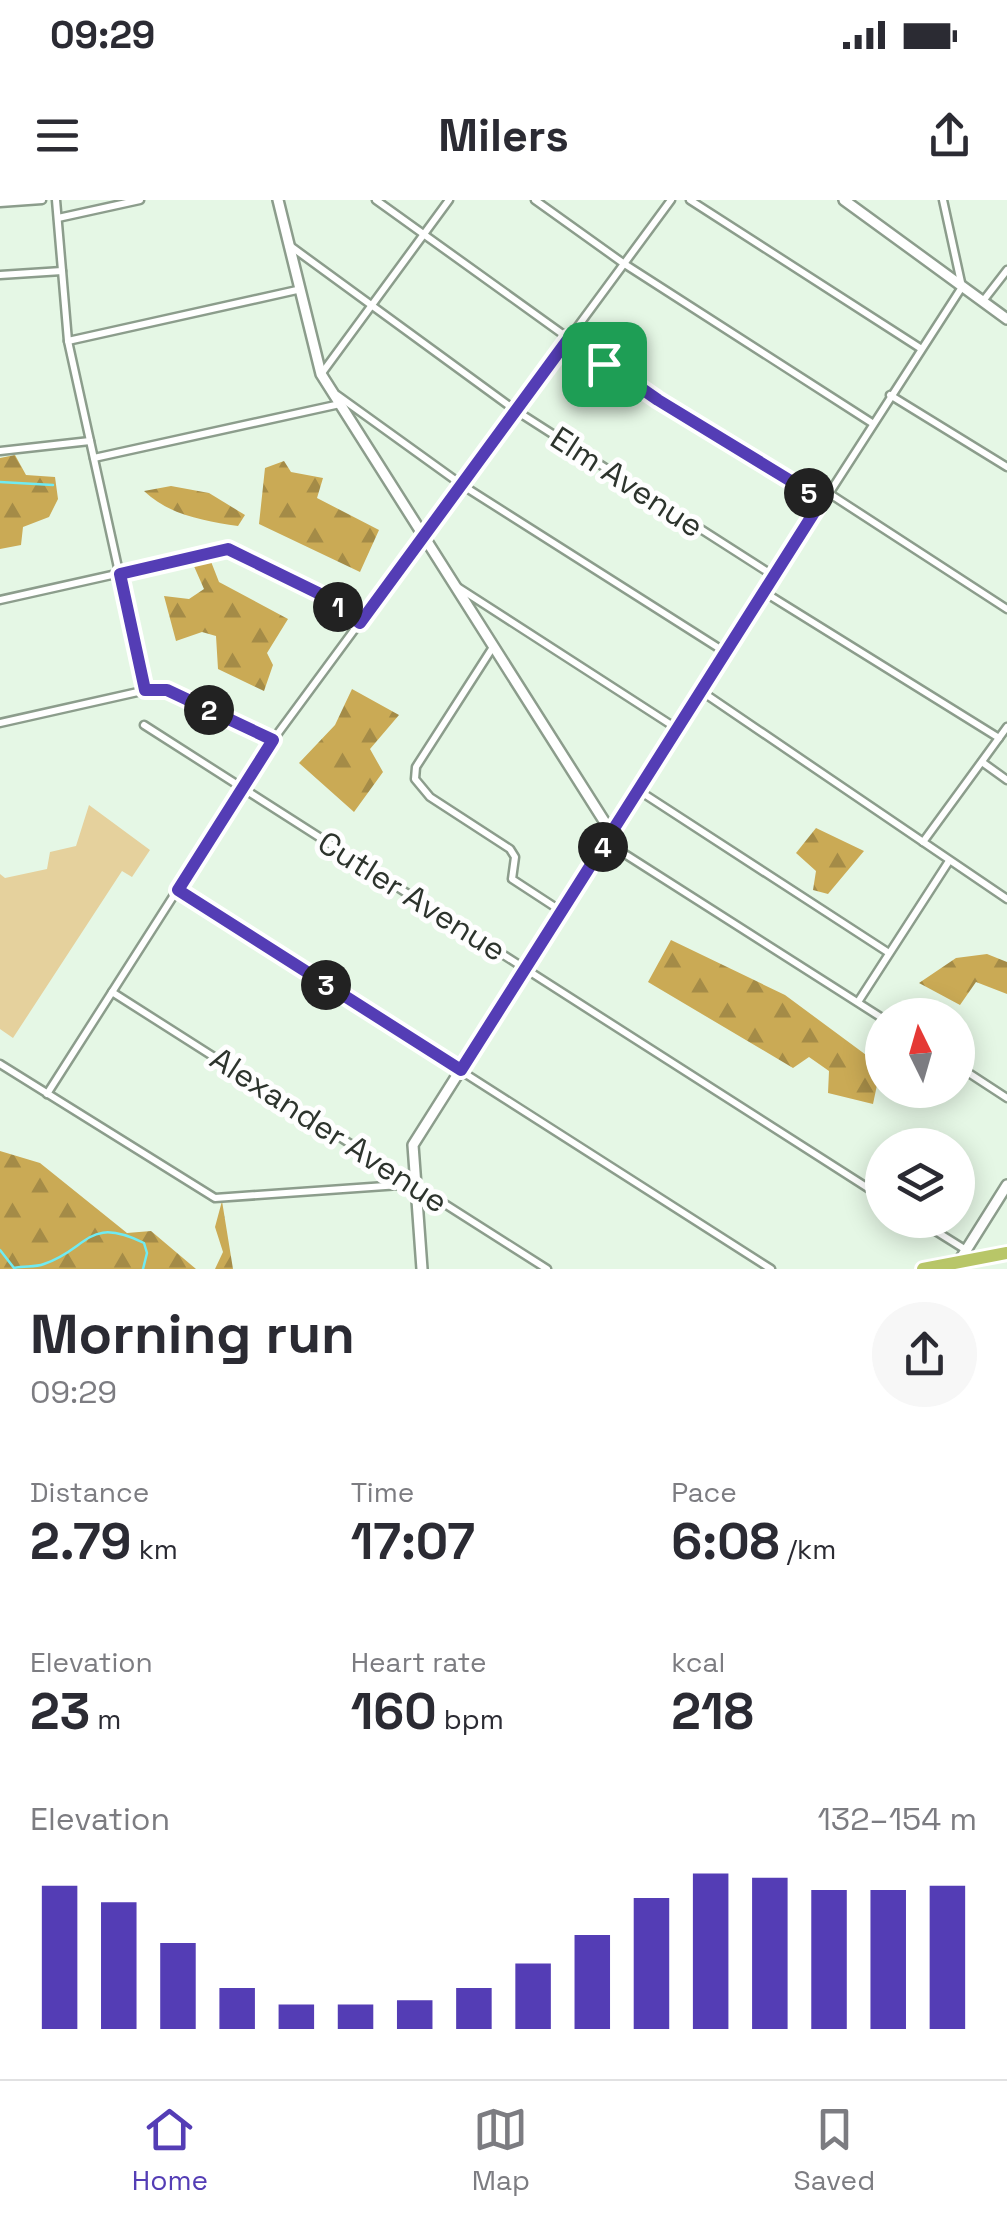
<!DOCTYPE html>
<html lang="en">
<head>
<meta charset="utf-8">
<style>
  :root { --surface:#fff; --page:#f7f7f7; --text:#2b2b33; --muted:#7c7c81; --line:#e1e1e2; --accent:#543db5 }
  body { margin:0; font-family:"Space Grotesk",sans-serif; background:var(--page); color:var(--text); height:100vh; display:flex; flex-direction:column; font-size:38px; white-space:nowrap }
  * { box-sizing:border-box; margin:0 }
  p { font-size:32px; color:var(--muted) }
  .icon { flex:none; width:55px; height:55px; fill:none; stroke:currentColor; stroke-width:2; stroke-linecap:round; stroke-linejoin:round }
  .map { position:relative; height:1069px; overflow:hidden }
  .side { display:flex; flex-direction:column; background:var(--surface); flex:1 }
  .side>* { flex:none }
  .needle { width:65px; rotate:355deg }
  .tools { position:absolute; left:865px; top:798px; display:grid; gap:20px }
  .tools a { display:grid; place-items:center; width:110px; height:110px; border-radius:50%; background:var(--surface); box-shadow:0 5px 25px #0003; font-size:50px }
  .pin { position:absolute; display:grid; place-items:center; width:85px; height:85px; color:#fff; margin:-42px; border-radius:20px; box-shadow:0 5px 15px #0006 }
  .km { position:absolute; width:50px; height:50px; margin:-25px; border-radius:50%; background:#222; color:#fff; font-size:28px; line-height:50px; text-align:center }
  .round { display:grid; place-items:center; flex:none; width:105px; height:105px; border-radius:52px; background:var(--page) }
  .headline { display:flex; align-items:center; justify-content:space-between; height:170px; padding:0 30px }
  h1 { font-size:55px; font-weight:700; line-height:75px }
  .stats { display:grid; grid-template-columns:repeat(3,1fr); gap:15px; height:170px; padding:10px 30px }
  .stats div { display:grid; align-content:center }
  .stats b { font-size:50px; font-weight:700 }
  .stats small { font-size:28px; font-weight:400 }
  .stats p { font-size:28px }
  .chart { height:280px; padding:20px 30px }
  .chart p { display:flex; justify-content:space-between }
  .chart svg { width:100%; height:180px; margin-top:10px; stroke:var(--accent); stroke-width:6 }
  .status { display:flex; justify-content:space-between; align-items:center; height:70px; padding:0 50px; background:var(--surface); direction:ltr }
  .status svg { height:28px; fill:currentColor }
  header { display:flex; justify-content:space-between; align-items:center; height:130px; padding:0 30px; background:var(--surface); font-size:45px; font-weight:700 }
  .tabs { display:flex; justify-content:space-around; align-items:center; height:140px; border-top:2px solid var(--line); background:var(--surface); font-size:28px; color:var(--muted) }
  .tabs a { display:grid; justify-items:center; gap:5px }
  .tabs .selected { color:var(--accent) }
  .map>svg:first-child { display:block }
  .forest { fill:url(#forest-firs) }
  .green { fill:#e5d19d }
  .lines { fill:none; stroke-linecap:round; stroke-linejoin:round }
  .stream { stroke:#6febf3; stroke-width:2.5 }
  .minor-casing { stroke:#8c9d8c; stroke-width:11 }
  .tertiary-casing { stroke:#8c9d8c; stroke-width:14 }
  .trunk-casing { stroke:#fff; stroke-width:18 }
  .minor { stroke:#fff; stroke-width:6 }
  .tertiary { stroke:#fff; stroke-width:9 }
  .trunk { stroke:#b8c668; stroke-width:12 }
  .route-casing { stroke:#fff; stroke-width:20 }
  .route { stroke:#543db5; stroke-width:12 }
  .labels { text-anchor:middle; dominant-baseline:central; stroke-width:10; stroke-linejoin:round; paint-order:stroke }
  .street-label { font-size:32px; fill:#2d342d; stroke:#fefefe }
</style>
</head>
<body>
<div class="status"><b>09:29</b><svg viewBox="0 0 49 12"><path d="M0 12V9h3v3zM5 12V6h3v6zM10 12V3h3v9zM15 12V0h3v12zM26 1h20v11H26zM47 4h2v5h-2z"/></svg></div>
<header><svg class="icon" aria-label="menu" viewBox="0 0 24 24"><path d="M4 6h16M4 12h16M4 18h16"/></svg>Milers<svg class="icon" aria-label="share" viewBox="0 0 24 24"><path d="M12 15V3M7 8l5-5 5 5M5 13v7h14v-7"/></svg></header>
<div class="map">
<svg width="1007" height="1069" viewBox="0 0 1007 1069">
  <defs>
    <pattern id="forest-firs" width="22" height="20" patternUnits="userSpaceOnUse" patternTransform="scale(2.5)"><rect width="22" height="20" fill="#caaa55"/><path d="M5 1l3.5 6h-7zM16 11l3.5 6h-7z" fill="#a48b47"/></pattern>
  </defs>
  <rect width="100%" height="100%" fill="#e5f7e5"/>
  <g class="forest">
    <path d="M15,255L26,275L55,277L58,299L49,317L23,327L21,345L0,349V258Z"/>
    <path d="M284,261L291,272L323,278L317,298L379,330L360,372L259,324L265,268Z"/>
    <path d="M171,286L209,293L245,315L238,326C204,321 169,315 144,291Z"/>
    <path d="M210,359L219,382L288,419L267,453L273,465L264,491L218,469L216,436L202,432L176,441L164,396L189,399L204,389L193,364Z"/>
    <path d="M352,489L399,515L370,549L383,572L354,612L299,563L335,525Z"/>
    <path d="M816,628L864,651L828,694L813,690L816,671L796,653Z"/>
    <path d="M671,740L785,795L881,866L873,904L828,893L829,871L809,857L793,868L648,782Z"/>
    <path d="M987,754L1007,762V794L976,782L960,805L919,783L956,758Z"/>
    <path d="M0,951L40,963L127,1033L151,1031L196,1069H0Z"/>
    <path d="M222,1001L233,1069H215L223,1052L215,1027Z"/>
  </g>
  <path class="green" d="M89,605L150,650L132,677L122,671L13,838L0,829V674L5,678L47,669L50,652L76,646Z"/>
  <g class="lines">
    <g class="stream">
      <path d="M0,282L53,285"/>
      <path d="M0,1050L14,1068C25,1065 34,1068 44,1064C89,1049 87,1015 144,1043L147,1053L143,1069"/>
    </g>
    <g class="minor-casing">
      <g id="minor">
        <path d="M56,0L68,141L145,490"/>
        <path d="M376,0L614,171L822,300"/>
        <path d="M535,0L623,63L872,223"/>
        <path d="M690,0L920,148"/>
        <path d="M0,3L42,0"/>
        <path d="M58,18L140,0"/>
        <path d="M289,45L515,210L774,376"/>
        <path d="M0,75L62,71"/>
        <path d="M983,101L1007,70"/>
        <path d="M68,141L297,90"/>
        <path d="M322,173L449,0"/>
        <path d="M337,195L462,285L725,452"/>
        <path d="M890,195L1007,267"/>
        <path d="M0,251L90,241"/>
        <path d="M94,258L340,204"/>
        <path d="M827,292L1007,409"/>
        <path d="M456,386L676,528"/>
        <path d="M764,392L999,538"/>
        <path d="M0,400L228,349L318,393L360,423"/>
        <path d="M493,447L416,567L415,579L430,597L510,649L515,657L512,679L561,711"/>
        <path d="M701,491L1007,699"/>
        <path d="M0,523L160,487L273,540"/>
        <path d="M144,525L882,997"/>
        <path d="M982,562L1007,580"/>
        <path d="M638,590L889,753"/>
        <path d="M611,632L962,87L943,0"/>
        <path d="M606,642L882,818"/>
        <path d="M923,642L1007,527"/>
        <path d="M178,690L771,1069"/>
        <path d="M112,792L547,1069"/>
        <path d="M858,802L949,661"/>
        <path d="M0,864L215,998L414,984"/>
        <path d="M958,866L1007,898"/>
        <path d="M47,894L273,540L671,0"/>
        <path d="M918,1020L966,1050"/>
      </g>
    </g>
    <g class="tertiary-casing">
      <g id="tertiary">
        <path d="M278,0L321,174L611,632L413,945L422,1069"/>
        <path d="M844,0L1007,119"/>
        <path d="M958,1063L1007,985"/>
      </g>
    </g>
    <g class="trunk-casing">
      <path id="trunk" d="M923,1069L1007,1053"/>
    </g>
    <use href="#minor" class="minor"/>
    <use href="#tertiary" class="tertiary"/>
    <use href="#trunk" class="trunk"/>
  </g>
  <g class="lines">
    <g class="route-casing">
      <path id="route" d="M569,138L658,200L822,300L461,870L178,690L273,540L167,490H145L120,374L228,349L318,393L360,423Z"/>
    </g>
    <use href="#route" class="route"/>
  </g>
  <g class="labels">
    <g class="street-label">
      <text transform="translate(627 282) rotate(33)">Elm Avenue</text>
      <text transform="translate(412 696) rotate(32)">Cutler Avenue</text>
      <text transform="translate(329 930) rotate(33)">Alexander Avenue</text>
    </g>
  </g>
</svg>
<div class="tools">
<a><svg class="needle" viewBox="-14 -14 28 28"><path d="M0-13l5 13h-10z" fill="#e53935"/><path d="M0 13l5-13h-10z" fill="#7c7c81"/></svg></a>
<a><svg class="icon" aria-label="layers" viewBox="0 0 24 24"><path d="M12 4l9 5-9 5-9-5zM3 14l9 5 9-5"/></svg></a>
</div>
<div class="pin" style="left:604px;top:164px;background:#1e9e55"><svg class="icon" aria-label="arrive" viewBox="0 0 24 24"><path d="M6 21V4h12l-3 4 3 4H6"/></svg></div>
<b class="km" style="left:338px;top:407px">1</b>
<b class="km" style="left:209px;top:510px">2</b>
<b class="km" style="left:326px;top:785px">3</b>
<b class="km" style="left:603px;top:647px">4</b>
<b class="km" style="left:809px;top:293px">5</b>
</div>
<section class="side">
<div class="headline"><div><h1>Morning run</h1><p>09:29</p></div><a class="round"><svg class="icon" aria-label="share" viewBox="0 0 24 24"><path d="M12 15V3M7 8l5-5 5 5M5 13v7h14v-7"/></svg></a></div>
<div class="stats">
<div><p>Distance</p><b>2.79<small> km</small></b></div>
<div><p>Time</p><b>17:07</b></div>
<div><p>Pace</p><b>6:08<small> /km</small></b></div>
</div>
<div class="stats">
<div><p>Elevation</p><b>23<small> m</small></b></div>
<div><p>Heart rate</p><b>160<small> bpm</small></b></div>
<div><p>kcal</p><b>218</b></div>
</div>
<div class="chart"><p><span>Elevation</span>132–154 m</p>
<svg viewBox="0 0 160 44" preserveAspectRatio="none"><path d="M5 44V9M15 44V13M25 44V23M35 44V34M45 44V38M55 44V38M65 44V37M75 44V34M85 44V28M95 44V21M105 44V12M115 44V6M125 44V7M135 44V10M145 44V10M155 44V9"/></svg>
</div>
</section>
<nav class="tabs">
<a class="selected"><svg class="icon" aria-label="home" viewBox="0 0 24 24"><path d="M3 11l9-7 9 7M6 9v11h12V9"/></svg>Home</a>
<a><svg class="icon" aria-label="map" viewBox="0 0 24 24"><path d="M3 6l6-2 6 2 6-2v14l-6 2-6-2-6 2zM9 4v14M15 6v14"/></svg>Map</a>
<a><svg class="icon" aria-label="saved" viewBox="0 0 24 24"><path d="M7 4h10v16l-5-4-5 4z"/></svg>Saved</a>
</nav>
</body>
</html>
